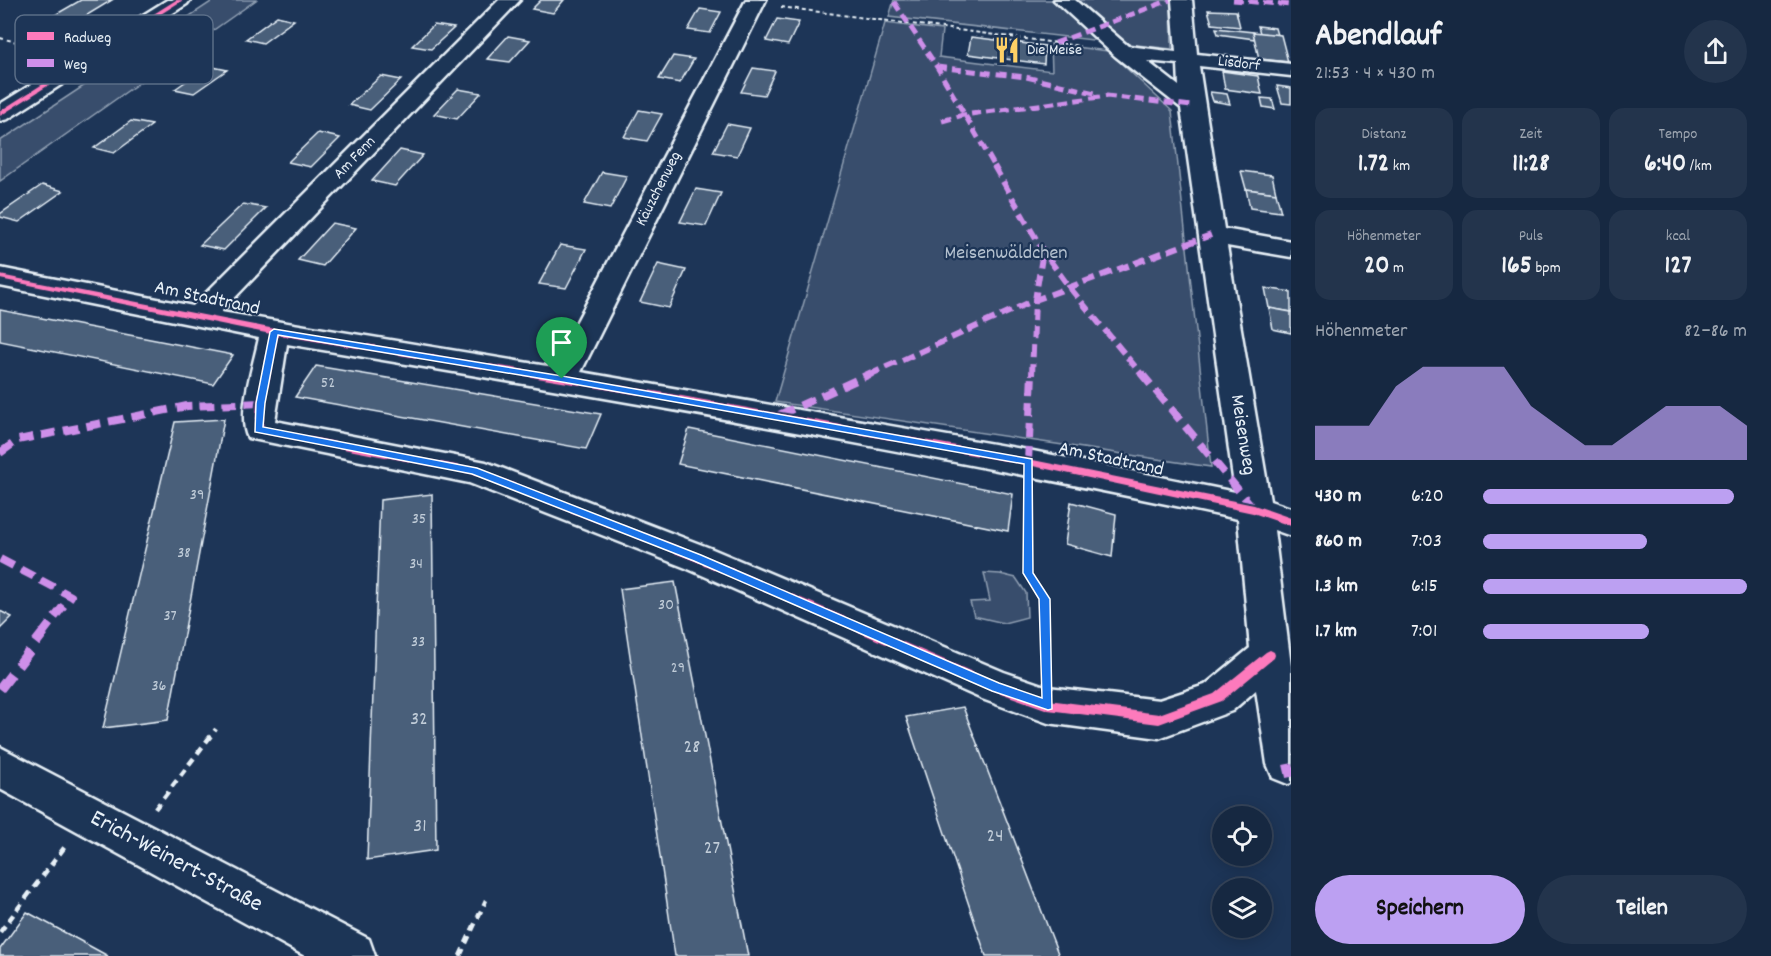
<!DOCTYPE html>
<html lang="de">
<head>
<meta charset="utf-8">
<style>
  :root { --surface:#162841; --page:#23344c; --text:#f1f3f6; --muted:#9ea6b1; --line:#35445a; --accent:#bca0f2 }
  body { margin:0; font-family:Dekko,sans-serif; background:var(--page); color:var(--text); height:100vh; display:flex; flex-direction:column; font-size:22px; white-space:nowrap }
  * { box-sizing:border-box; margin:0 }
  p { font-size:20px; color:var(--muted) }
  .icon { flex:none; width:33px; height:33px; fill:none; stroke:currentColor; stroke-width:2; stroke-linecap:round; stroke-linejoin:round }
  .map { position:relative; flex:1; overflow:hidden }
  .details { display:flex; flex-direction:column; background:var(--surface); width:480px }
  .details>* { flex:none }
  .fabs { position:absolute; left:1212px; top:806px; display:grid; gap:12px }
  .fabs a { display:grid; place-items:center; width:60px; height:60px; border-radius:50%; background:var(--surface); box-shadow:0 3px 15px #0003,0 0 0 2px var(--line); font-size:30px }
  .pin { position:absolute; display:grid; place-items:center; width:51px; height:51px; color:#fff; margin:-62px -26px; border-radius:50% 50% 50% 0; rotate:-45deg; box-shadow:0 0 6px #0007 }
  .pin .icon { rotate:45deg }
  .round { display:grid; place-items:center; flex:none; width:63px; height:63px; border-radius:32px; background:var(--page) }
  .overview { display:flex; align-items:center; justify-content:space-between; height:102px; padding:0 24px }
  h1 { font-size:33px; font-weight:700; line-height:45px }
  .metrics { display:grid; grid-template-columns:repeat(3,1fr); gap:9px; height:102px; padding:6px 24px }
  .metrics div { display:grid; align-content:center; border-radius:15px; background:var(--page); text-align:center }
  .metrics b { font-size:26px; font-weight:700 }
  .metrics small { font-size:16px; font-weight:400 }
  .metrics p { font-size:16px }
  .chart { height:168px; padding:12px 24px }
  .chart p { display:flex; justify-content:space-between }
  .chart svg { width:100%; height:108px; margin-top:6px; fill:var(--accent); opacity:.7 }
  .primary-button { display:flex; gap:12px; margin-top:auto; padding:12px 24px }
  .primary-button a { flex:1; height:69px; border-radius:36px; background:var(--accent); color:#111; font-size:24px; font-weight:700; line-height:69px; text-align:center }
  .primary-button a+a { background:var(--page); color:var(--text) }
  ul { padding:0 24px; list-style:none; font-size:20px }
  li { display:grid; grid-template-columns:96px 72px 1fr; align-items:center; height:45px }
  li i { height:15px; border-radius:8px; background:var(--accent) }
  main { display:flex; flex:1; min-height:0 }
  .map>svg:first-child { display:block }
  .green { fill:#374d6c; stroke:#909fb2; stroke-width:1.5 }
  .building { fill:#495e7a; stroke:#e8f1f8; stroke-width:1.5 }
  .lines { fill:none; stroke-linecap:round; stroke-linejoin:round }
  .minor-casing { stroke:#e8f1f8; stroke-width:5 }
  .tertiary-casing { stroke:#e8f1f8; stroke-width:5 }
  .path-far2 { stroke:#e8f1f8; stroke-width:2; stroke-dasharray:4 3; stroke-linecap:butt }
  .path-far1 { stroke:#e8f1f8; stroke-width:4; stroke-dasharray:6 4.5; stroke-linecap:butt }
  .path { stroke:#e8f1f8; stroke-width:4.5; stroke-dasharray:8 6; stroke-linecap:butt }
  .minor { fill:#1d3557; fill-rule:evenodd }
  .tertiary { fill:#1d3557; fill-rule:evenodd }
  .quiet-far3 { stroke:#ce8fe9; stroke-width:5; stroke-dasharray:10 5; stroke-linecap:butt }
  .quiet-far2 { stroke:#ce8fe9; stroke-width:6; stroke-dasharray:12 6; stroke-linecap:butt }
  .quiet-far1 { stroke:#ce8fe9; stroke-width:8; stroke-dasharray:15 8; stroke-linecap:butt }
  .quiet { stroke:#ce8fe9; stroke-width:10; stroke-dasharray:19 10; stroke-linecap:butt }
  .cycleway-casing { stroke:#1d3557; stroke-width:4 }
  .cycleway { fill:#fd7abc; fill-rule:evenodd }
  .route { fill:#1a73e8; stroke:#fff; stroke-width:1.5; fill-rule:evenodd }
  .labels { text-anchor:middle; dominant-baseline:central; stroke-width:4.5; stroke-linejoin:round; paint-order:stroke }
  .far-poi-label { font-size:16px; fill:#e8f1f8; stroke:#1d3557; text-anchor:start }
  .far-street-label { font-size:16px; fill:#e8f1f8; stroke:#1d3557 }
  .number-label { font-size:16px; fill:#c0ccd8 }
  .park-label { font-size:20px; fill:#b3c0ce; stroke:#1d3557 }
  .street-label { font-size:20px; fill:#e8f1f8; stroke:#1d3557 }
  .near-number-label { font-size:20px; fill:#c0ccd8 }
  .near-street-label { font-size:24px; fill:#e8f1f8; stroke:#1d3557 }
  .key { fill:#1d3557; stroke:#5a6d87; stroke-width:1.5 }
  .key-label { font-size:16px; fill:#e8f1f8 }
</style>
</head>
<body>
<main>
<div class="map">
<svg width="1291" height="956" viewBox="0 0 1291 956">
  <rect width="100%" height="100%" fill="#1d3557"/>
  <filter id="ink" filterUnits="userSpaceOnUse"><feTurbulence type="fractalNoise" baseFrequency=".0167" numOctaves="2"/><feDisplacementMap in="SourceGraphic" scale="12" xChannelSelector="R" yChannelSelector="G"/><feConvolveMatrix kernelMatrix="1 2 1 2 8 2 1 2 1" color-interpolation-filters="sRGB"/></filter>
  <g filter="url(#ink)">
    <g class="green">
      <path d="M214,0H256L0,181V141Z"/>
      <path d="M894,0H1171L1172,49L889,17Z"/>
      <path d="M885,23L942,30L939,57L1052,71L1051,44L1108,51L1172,111L1211,467L775,402Z"/>
      <path d="M984,573L1000,574L1016,578L1026,593L1027,617L1004,623L974,616L970,602L990,601Z"/>
    </g>
    <g class="building">
      <path d="M81,0H112L46,40L22,34Z"/>
      <path d="M541,0H564L553,13L532,9Z"/>
      <path d="M700,9L721,12L710,33L688,30Z"/>
      <path d="M1208,10L1236,11L1240,27L1212,24Z"/>
      <path d="M277,16L294,20L263,43L246,39Z"/>
      <path d="M777,19L799,22L788,45L766,41Z"/>
      <path d="M434,25L454,28L431,49L412,46Z"/>
      <path d="M1258,26L1275,28L1277,35L1260,33Z"/>
      <path d="M1216,28L1253,32L1255,39L1218,34Z"/>
      <path d="M1253,32L1281,35L1288,62L1259,59Z"/>
      <path d="M508,36L530,40L510,62L487,59Z"/>
      <path d="M971,37L1045,46L1044,64L968,54Z"/>
      <path d="M673,56L694,59L680,83L659,79Z"/>
      <path d="M208,66L227,70L194,93L175,89Z"/>
      <path d="M753,68L775,71L764,95L741,92Z"/>
      <path d="M1222,71L1258,76L1262,94L1225,89Z"/>
      <path d="M381,76L401,80L370,110L349,105Z"/>
      <path d="M1277,86L1291,88V104L1282,103Z"/>
      <path d="M458,89L481,93L457,119L434,114Z"/>
      <path d="M1210,92L1227,94L1230,104L1213,101Z"/>
      <path d="M1261,98L1272,99L1275,109L1263,107Z"/>
      <path d="M639,110L662,114L647,141L624,137Z"/>
      <path d="M131,121L152,125L114,153L94,148Z"/>
      <path d="M727,124L750,128L737,156L713,152Z"/>
      <path d="M318,133L340,138L311,167L288,162Z"/>
      <path d="M400,150L423,155L395,186L372,181Z"/>
      <path d="M1241,171L1272,175L1276,193L1246,189Z"/>
      <path d="M602,172L627,176L610,209L584,204Z"/>
      <path d="M42,185L63,191L19,222L0,217V214Z"/>
      <path d="M696,189L721,193L706,226L680,222Z"/>
      <path d="M1246,189L1276,193L1281,212L1250,208Z"/>
      <path d="M243,204L266,208L224,250L200,245Z"/>
      <path d="M332,223L356,228L323,266L298,260Z"/>
      <path d="M560,245L586,249L566,288L539,284Z"/>
      <path d="M658,264L686,270L669,308L640,302Z"/>
      <path d="M1265,288L1291,292V312L1269,308Z"/>
      <path d="M1269,308L1291,312V333L1273,329Z"/>
      <path d="M0,310L233,355L213,384L0,341Z"/>
      <path d="M316,366L601,414L586,449L295,397Z"/>
      <path d="M224,419L168,720L103,728L175,422Z"/>
      <path d="M689,429L1013,494L1008,531L678,464Z"/>
      <path d="M432,494L436,850L367,860L380,500Z"/>
      <path d="M1071,502L1116,514L1112,557L1065,544Z"/>
      <path d="M675,582L748,956H675L620,589Z"/>
      <path d="M0,611L12,617L0,629Z"/>
      <path d="M963,707L1059,956H986L906,717Z"/>
      <path d="M27,912L108,956H0V949Z"/>
    </g>
    <g class="lines">
      <g class="minor-casing">
        <g id="minor">
          <path d="M499,0H520L221,312L553,367L746,0H766L581,372L1028,450L1235,492L1181,108L1115,56L1054,0H1075L1128,46L1176,52L1172,0H1192L1197,54L1291,64V76L1199,66L1224,229L1291,241V257L1227,246L1270,501L1291,508V536L1274,530L1291,666V783L1288,784L1273,778L1267,764L1256,690L1232,711L1159,738L1048,723L982,699L686,568L469,483L248,438C236,417 254,363 259,338L0,286V268L193,306ZM1147,61L1178,64L1179,86ZM287,344C605,397 923,452 1238,519L1250,648L1205,685L1159,700L1048,687L1004,672L710,548L486,462L275,421Z"/>
          <path d="M0,747L369,939L375,956H305L0,789Z"/>
        </g>
      </g>
      <g class="tertiary-casing">
        <path id="tertiary" d="M167,0H190L187,4L8,119L0,121V104Z"/>
      </g>
      <g class="path-far2">
        <path d="M781,7L1080,46"/>
        <path d="M0,38L55,51"/>
      </g>
      <path class="path-far1" d="M1028,491V573L1044,599L1045,634"/>
      <g class="path">
        <path d="M1045,632L1047,671"/>
        <path d="M155,809L216,729"/>
        <path d="M0,932L67,844"/>
        <path d="M460,956L486,900"/>
      </g>
      <use href="#minor" class="minor"/>
      <use href="#tertiary" class="tertiary"/>
      <g class="quiet-far3">
        <path d="M1233,0L1291,5"/>
        <path d="M894,2L937,67L995,167"/>
        <path d="M1055,43L1170,0"/>
        <path d="M937,67L1026,77L1099,94"/>
        <path d="M942,121L963,115L1107,96L1192,106"/>
      </g>
      <g class="quiet-far2">
        <path d="M994,166L1043,251L1070,288L1142,375"/>
        <path d="M869,375L1035,300L1211,235"/>
        <path d="M1032,375L1035,300L1043,251"/>
      </g>
      <g class="quiet-far1">
        <path d="M1141,373L1254,509"/>
        <path d="M779,415L872,373"/>
        <path d="M0,453L18,440L187,406L261,403"/>
        <path d="M1028,462L1032,373"/>
        <path d="M0,559L71,596L42,634"/>
      </g>
      <g class="quiet">
        <path d="M0,689L44,632"/>
        <path d="M1288,764L1291,777"/>
      </g>
      <g class="cycleway-casing">
        <g id="cycleway">
          <path d="M176,0H183L0,116V111Z"/>
          <path d="M0,275L275,329L665,393L1028,459L1254,505L1291,518V526L1253,513L1028,465L665,399L278,335L265,403L263,428L477,469L701,555L998,683L1048,700L1159,714L1214,694L1266,652L1270,650L1274,652L1275,655L1274,658L1222,701L1159,724L1048,710L992,690L695,561L473,474L256,432L255,430L257,403L271,334L0,279Z"/>
        </g>
      </g>
      <use href="#cycleway" class="cycleway"/>
    </g>
  </g>
  <path class="route" d="M274,329L562,376L1032,459L1033,573L1050,599L1052,709L1048,710L992,691L694,561L472,474L255,432L256,403L270,332ZM278,335L562,382L1024,464L1023,573L1039,599L1042,698L999,683L701,555L477,468L263,427L265,403Z"/>
  <defs>
    <g id="restaurant-bare" transform="scale(2.07)"><path d="M-5-6h1v4h1v-4h1v4h1v-4h1v5L-1.5 .5V6h-2V.5L-5-1ZM5-6V6H3V1.5H1.5Q1.5-4 5-6Z" fill="#ffd166" stroke="#1d3557" stroke-width="2.5" paint-order="stroke"/></g>
  </defs>
  <g fill-rule="evenodd">
    <use href="#restaurant-bare" x="1007" y="50"/>
  </g>
  <g class="labels">
    <g class="far-poi-label">
      <text x="1027" y="50">Die Meise</text>
    </g>
    <g class="far-street-label">
      <text transform="translate(1239 64) rotate(7)">Lisdorf</text>
      <text transform="translate(355 158) rotate(-46)">Am Fenn</text>
      <text transform="translate(659 189) rotate(-63)">Käuzchenweg</text>
    </g>
    <g class="number-label">
      <text x="328" y="383">52</text>
      <text x="197" y="495">39</text>
      <text x="419" y="519">35</text>
      <text x="184" y="553">38</text>
      <text x="416" y="564">34</text>
      <text x="666" y="605">30</text>
      <text x="170" y="616">37</text>
      <text x="418" y="642">33</text>
      <text x="678" y="668">29</text>
      <text x="159" y="686">36</text>
    </g>
    <g class="park-label">
      <text x="1006" y="254">Meisenwäldchen</text>
    </g>
    <g class="street-label">
      <text transform="translate(207 299) rotate(12)">Am Stadtrand</text>
      <text transform="translate(1242 435) rotate(81)">Meisenweg</text>
      <text transform="translate(1111 460) rotate(12)">Am Stadtrand</text>
    </g>
    <g class="near-number-label">
      <text x="419" y="720">32</text>
      <text x="692" y="748">28</text>
      <text x="420" y="827">31</text>
      <text x="995" y="837">24</text>
      <text x="712" y="849">27</text>
    </g>
    <g class="near-street-label">
      <text transform="translate(176 862) rotate(28)">Erich-Weinert-Straße</text>
    </g>
  </g>
  <rect x="15" y="15" width="198" height="69" rx="9" class="key"/>
  <rect x="27" y="32" width="27" height="8" fill="#fd7abc"/>
  <rect x="27" y="59" width="27" height="8" fill="#ce8fe9"/>
  <g class="key-label">
    <text x="64" y="42">Radweg</text>
    <text x="64" y="69">Weg</text>
  </g>
</svg>
<div class="fabs">
<a><svg class="icon" aria-label="locate" viewBox="0 0 24 24"><circle cx="12" cy="12" r="6"/><path d="M12 2v4M12 18v4M2 12h4M18 12h4"/></svg></a>
<a><svg class="icon" aria-label="layers" viewBox="0 0 24 24"><path d="M12 4l9 5-9 5-9-5zM3 14l9 5 9-5"/></svg></a>
</div>
<div class="pin" style="left:562px;top:379px;background:#1e9e55"><svg class="icon" aria-label="arrive" viewBox="0 0 24 24"><path d="M6 21V4h12l-3 4 3 4H6"/></svg></div>
</div>
<section class="details">
<div class="overview"><div><h1>Abendlauf</h1><p>21:53 · 4 × 430 m</p></div><a class="round"><svg class="icon" aria-label="share" viewBox="0 0 24 24"><path d="M12 15V3M7 8l5-5 5 5M5 13v7h14v-7"/></svg></a></div>
<div class="metrics">
<div><p>Distanz</p><b>1.72<small> km</small></b></div>
<div><p>Zeit</p><b>11:28</b></div>
<div><p>Tempo</p><b>6:40<small> /km</small></b></div>
</div>
<div class="metrics">
<div><p>Höhenmeter</p><b>20<small> m</small></b></div>
<div><p>Puls</p><b>165<small> bpm</small></b></div>
<div><p>kcal</p><b>127</b></div>
</div>
<div class="chart"><p><span>Höhenmeter</span>82–86 m</p>
<svg viewBox="0 0 160 44" preserveAspectRatio="none"><path d="M0 44V30L10 30L20 30L30 14L40 6L50 6L60 6L70 6L80 22L90 30L100 38L110 38L120 30L130 22L140 22L150 22L160 30V44z"/></svg>
</div>
<ul>
<li><b>430 m</b>6:20<i style="width:95%"></i></li>
<li><b>860 m</b>7:03<i style="width:62%"></i></li>
<li><b>1.3 km</b>6:15<i style="width:100%"></i></li>
<li><b>1.7 km</b>7:01<i style="width:63%"></i></li>
</ul>
<div class="primary-button"><a>Speichern</a><a>Teilen</a></div>
</section>
</main>
</body>
</html>
